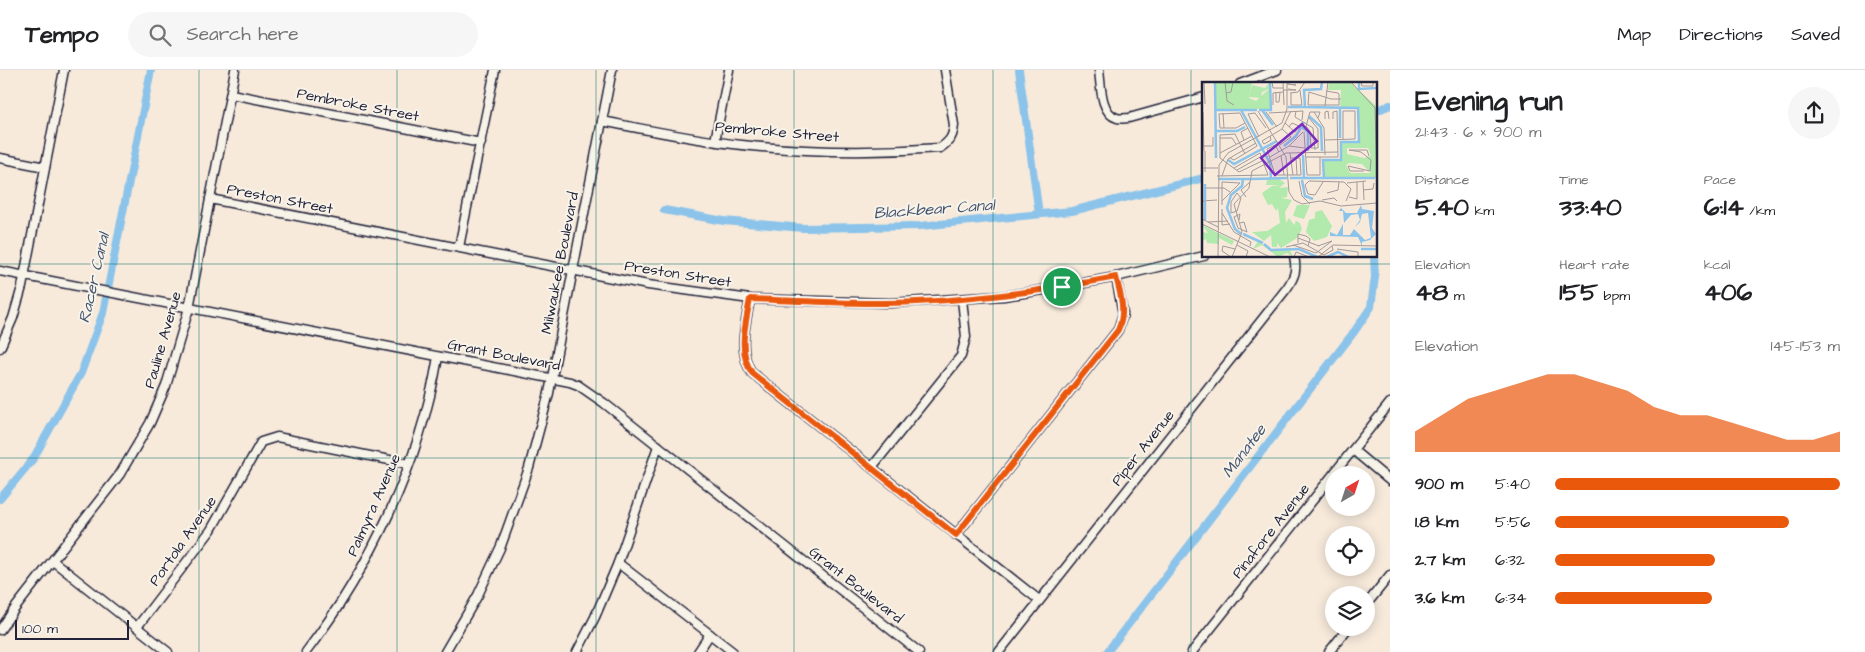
<!DOCTYPE html>
<html lang="en">
<head>
<meta charset="utf-8">
<style>
  :root { --surface:#fff; --page:#f6f6f6; --text:#202124; --muted:#757577; --line:#e0e0e0; --accent:#ea580c }
  body { margin:0; font-family:"Architects Daughter",sans-serif; background:var(--page); color:var(--text); height:100vh; display:flex; flex-direction:column; font-size:19px; white-space:nowrap }
  * { box-sizing:border-box; margin:0 }
  p { font-size:16px; color:var(--muted) }
  .icon { flex:none; width:28px; height:28px; fill:none; stroke:currentColor; stroke-width:2; stroke-linecap:round; stroke-linejoin:round }
  .map { position:relative; flex:1; overflow:hidden }
  .panel { display:flex; flex-direction:column; background:var(--surface); width:475px }
  .panel>* { flex:none }
  .needle { width:32px; rotate:39deg }
  .fabs { position:absolute; left:1325px; top:396px; display:grid; gap:10px }
  .fabs a { display:grid; place-items:center; width:50px; height:50px; border-radius:50%; background:var(--surface); box-shadow:0 2px 12px #0003; font-size:25px }
  .scale { position:absolute; left:15px; bottom:12px; width:114px; box-sizing:border-box; padding-left:5px; border:2px solid #22223b; border-top:0; font-size:14px; line-height:18px; white-space:nowrap; color:#22223b; -webkit-text-stroke:4px #f7f3e8; paint-order:stroke }
  .pin { position:absolute; display:grid; place-items:center; width:42px; height:42px; color:#fff; margin:-21px; border:2px solid #fff; border-radius:50%; box-shadow:0 1px 5px #0007 }
  .round { display:grid; place-items:center; flex:none; width:52px; height:52px; border-radius:26px; background:var(--page) }
  .head { display:flex; align-items:center; justify-content:space-between; height:85px; padding:0 25px }
  h1 { font-size:28px; font-weight:700; line-height:38px }
  .figures { display:grid; grid-template-columns:repeat(3,1fr); gap:8px; height:85px; padding:5px 25px }
  .figures div { display:grid; align-content:center }
  .figures b { font-size:25px; font-weight:700 }
  .figures small { font-size:14px; font-weight:400 }
  .figures p { font-size:14px }
  .chart { height:140px; padding:10px 25px }
  .chart p { display:flex; justify-content:space-between }
  .chart svg { width:100%; height:90px; margin-top:5px; fill:var(--accent); opacity:.7 }
  ul { padding:0 25px; list-style:none; font-size:16px }
  li { display:grid; grid-template-columns:80px 60px 1fr; align-items:center; height:38px }
  li i { height:12px; border-radius:6px; background:var(--accent) }
  header { display:flex; align-items:center; gap:30px; box-sizing:border-box; height:70px; padding:0 25px; background:var(--surface); border-bottom:1px solid var(--line) }
  header strong { font-size:24px }
  nav { display:flex; gap:28px; margin-inline-start:auto; font-size:18px }
  .search { width:350px; height:45px; background:var(--page); display:flex; align-items:center; gap:12px; box-sizing:border-box; padding:0 18px; border-radius:28px; color:var(--muted); font-size:19px }
  main { display:flex; flex:1; min-height:0 }
  .map>svg:first-child { display:block }
  .lines { fill:none; stroke-linecap:round; stroke-linejoin:round }
  .canal { stroke:#8bc3ea; stroke-width:8 }
  .minor-casing { stroke:#22223b; stroke-width:11 }
  .minor { stroke:#f7f3e8; stroke-width:8 }
  .route-casing { stroke:#fff; stroke-width:10 }
  .route { stroke:#ea580c; stroke-width:6 }
  .grid { fill:none; stroke:#0f766e; stroke-width:1; stroke-opacity:0.55 }
  .labels { text-anchor:middle; dominant-baseline:central; stroke-width:4; stroke-linejoin:round; paint-order:stroke }
  .street-label { font-size:15px; fill:#22223b; stroke:#f7f3e8 }
  .water-label { font-size:16px; font-style:italic; fill:#425270; stroke:#f7f3e8 }
  .inset-river { fill:none; stroke:#8bc3ea; stroke-width:2.5 }
  .inset-road { fill:none; stroke:#a29a9b; stroke-width:1 }
  .view { fill:#7b2cbf; fill-opacity:0.15; stroke:#7b2cbf; stroke-width:2.5 }
  .inset-edge { fill:none; stroke:#22223b; stroke-width:2.5 }
</style>
</head>
<body>
<header>
<strong>Tempo</strong>
<div class="search"><svg class="icon" aria-label="search" viewBox="0 0 24 24"><circle cx="10" cy="10" r="6"/><path d="M15 15l6 6"/></svg>Search here</div>
<nav><a>Map</a><a>Directions</a><a>Saved</a></nav>
</header>
<main>
<div class="map">
<svg width="1390" height="582" viewBox="0 0 1390 582">
  <rect width="100%" height="100%" fill="#f7eadb"/>
  <filter id="ink" filterUnits="userSpaceOnUse"><feTurbulence type="fractalNoise" baseFrequency=".02" numOctaves="2"/><feDisplacementMap in="SourceGraphic" scale="10" xChannelSelector="R" yChannelSelector="G"/><feConvolveMatrix kernelMatrix="1 2 1 2 8 2 1 2 1" color-interpolation-filters="sRGB"/></filter>
  <g filter="url(#ink)">
    <g class="lines">
      <g class="canal">
        <path d="M1019,0L1039,144"/>
        <path d="M1376,41L1390,35"/>
        <path d="M664,140L724,151L803,158L920,156L1072,141L1204,108"/>
        <path d="M0,429L33,389L81,303L103,243L151,0"/>
        <path d="M1107,582L1354,262L1371,237L1375,207L1374,186"/>
      </g>
      <g class="minor-casing">
        <g id="minor">
          <path d="M1099,0C1101,14 1100,43 1117,48C1120,49 1126,48 1129,48L1204,27"/>
          <path d="M1240,14L1277,0"/>
          <path d="M231,24L481,73"/>
          <path d="M602,51C648,60 695,70 742,75C807,82 874,83 940,78C950,71 953,67 954,55L945,0"/>
          <path d="M715,71L729,0"/>
          <path d="M0,88L45,97"/>
          <path d="M210,129L648,215L750,229L890,233L1004,226L1062,217L1116,207L1204,186"/>
          <path d="M459,177L495,0"/>
          <path d="M0,201L570,312L578,315L604,333L919,582"/>
          <path d="M750,229C746,253 737,281 752,303L1039,530"/>
          <path d="M0,278L13,248L22,217L64,0"/>
          <path d="M1353,380L1390,411"/>
          <path d="M872,397L961,286L966,267L962,229"/>
          <path d="M956,465L1118,260L1123,244L1116,207"/>
          <path d="M53,491L168,582"/>
          <path d="M618,493L733,582"/>
          <path d="M1366,535L1390,505"/>
          <path d="M137,557L211,460L261,372L277,367L409,394"/>
          <path d="M0,560L16,537L120,404L150,353L166,316L189,238L235,0"/>
          <path d="M306,582C371,497 420,393 438,287"/>
          <path d="M445,582L478,525L501,476L529,398L549,323L612,0"/>
          <path d="M577,582L595,547L618,493L658,376"/>
          <path d="M698,582L710,564"/>
          <path d="M999,582L1287,218C1295,206 1297,200 1294,186"/>
          <path d="M1192,582L1390,333"/>
          <path d="M1329,582L1348,558"/>
        </g>
      </g>
      <use href="#minor" class="minor"/>
    </g>
  </g>
  <g class="lines" filter="url(#ink)">
    <g class="route-casing">
      <path id="route" d="M1116,207C1121,225 1126,243 1118,260L956,465L752,303C737,281 746,253 750,229C806,231 861,235 917,232C984,229 1050,220 1116,207Z"/>
    </g>
    <use href="#route" class="route"/>
  </g>
  <path class="grid" d="M199,0V582M397,0V582M596,0V582M794,0V582M993,0V582M1191,0V582M0,194H1390M0,388H1390"/>
  <g class="labels">
    <g class="street-label">
      <text transform="translate(358 35) rotate(11)">Pembroke Street</text>
      <text transform="translate(777 62) rotate(5)">Pembroke Street</text>
      <text transform="translate(280 129) rotate(11)">Preston Street</text>
      <text transform="translate(560 193) rotate(-79)">Milwaukee Boulevard</text>
      <text transform="translate(678 204) rotate(9)">Preston Street</text>
      <text transform="translate(163 270) rotate(-74)">Pauline Avenue</text>
      <text transform="translate(504 285) rotate(11)">Grant Boulevard</text>
      <text transform="translate(1143 378) rotate(-52)">Piper Avenue</text>
      <text transform="translate(374 435) rotate(-66)">Palmyra Avenue</text>
      <text transform="translate(1271 461) rotate(-52)">Pinafore Avenue</text>
      <text transform="translate(183 471) rotate(-55)">Portola Avenue</text>
      <text transform="translate(856 515) rotate(38)">Grant Boulevard</text>
    </g>
    <g class="water-label">
      <text transform="translate(934 139) rotate(-4)">Blackbear Canal</text>
      <text transform="translate(94 208) rotate(-77)">Racer Canal</text>
      <text transform="translate(1244 381) rotate(-53)">Manatee</text>
    </g>
  </g>
  <g transform="translate(1202 12)">
    <rect width="175" height="175" fill="#f7eadb"/>
    <path d="M14,0H50L47,16L54,19L67,7L68,0L69,27H14ZM127,0H148L175,25L174,96H122V78H139V60H157V26H138L139,8H126ZM145,66H166L169,74L162,76L145,72ZM147,81L160,82L169,91H148L144,83ZM0,143L32,159L30,163L17,156V162L5,161L4,157L0,159V150L6,151ZM56,159L68,168H88L91,175L85,171L76,175L60,163L51,167Z" fill="#b2e9ac" fill-rule="evenodd"/>
    <path d="M95,123H108L102,137L91,134Z" fill="#b2e9ac"/>
    <path d="M67,1V7L60,10L59,16L47,15L50,3L63,6ZM77,97L83,101L77,106L86,105L85,115L79,116L90,118L83,130L84,141L87,136L92,143L94,139L98,141L100,147L95,156L79,166L75,161V165H70L69,153L62,159L50,150L65,149L78,141L76,126L74,129L70,122L66,123L60,111L70,104L78,103H64L65,98ZM120,128L130,144L125,155L112,159L104,150L107,138L113,136V130Z" fill="#b2e9ac"/>
    <path d="M159,123L160,127L172,129L170,146L174,152L168,158L160,160V164L156,155L128,154V150L135,153L141,142V153H148L152,147L163,158L169,156L166,131L160,132L158,140L153,145L158,138L156,132L149,133L142,141L141,129H137L139,126L144,131H155Z" fill="#8bc3ea"/>
    <path class="inset-river" d="M13,0L14,76M157,0V7L174,6M86,25H103L102,8L119,7L120,0M103,25L156,26L157,60H139V78H121L122,97M138,26V56M14,28H55M39,28L68,81L69,97M57,28H69L68,0M60,28L71,43M107,34L119,45L120,69M100,45L106,50V69M14,49H35L43,45M82,64L94,54L102,40M101,73L102,96M26,78L32,82L75,59M88,96H173M16,97H48M49,97L85,96M100,98L103,114L111,117M3,102V118M3,119V138M39,152L33,147L25,126L29,113L40,104L41,97M41,152L61,161M62,162L69,168L97,167L115,175M159,167H175M125,175L136,170L146,175"/>
    <path class="inset-road" d="M2,0L3,22M23,0L25,19L32,23M70,0L71,6H81M81,0L82,23M149,0L173,26L175,98M159,0L160,4H171V0M85,2L94,3L86,2M81,8H94L86,7M124,9L136,11L137,12V23H106L107,10L129,17H139M74,10V20H77L78,10M24,11L29,10L31,0M88,11L96,10L103,0M89,11V23H100L98,8M71,23V11L81,10M123,24L126,0M56,29L84,75L87,110L92,118L100,122L118,119L139,124L175,121M94,29L93,35L111,46L113,68M1,30L2,69M64,30L75,45M112,30L122,46L123,73M21,31L22,46M67,31L101,29L100,38M46,32L57,55M46,32L53,31L64,46M107,36L116,47V66H109L108,49L104,44L108,30H118L116,36M123,37V30L126,29L127,37M83,41L93,50L97,44L90,41L87,45M102,50L105,93H118V75M18,56H30L34,62M42,58L39,50L46,46M123,58L153,57V29H141V57M60,59L80,47L89,29M60,59L62,62L69,58L68,54M78,63L89,55L80,47M0,64H11V55M87,64L103,66M3,69V90M77,70L73,63L65,67L73,93H99L98,76H89M18,71L50,54M88,71L91,93M43,72L33,52L18,53V76L37,90L62,78M79,74L82,93M167,74L165,68H147L159,70L169,78M68,75L87,64L101,50M104,75H136L135,29L131,30V37M28,76L32,78L55,64L41,37L38,31L17,32L18,46H34L43,41M94,76L95,93M0,86H16M35,88L60,74M162,89H148L146,84L168,89L169,78M15,94L66,93L58,71L32,86M20,94L26,77L54,61M97,99L100,114L108,122M161,99L162,118M121,100L113,113L106,112L103,103L107,99L142,100L149,107L144,119M145,101L164,99M4,106H22L28,110M161,108L171,107L172,101M35,111L39,116L35,129L29,131V120ZM125,111L136,108L137,100M44,115L39,108L48,100M147,115L155,117V100M120,118L132,116L135,119M0,119L15,118M20,119L38,101M20,123V100L38,101M20,127V143L28,142M20,131L32,150L49,160L48,164M0,137L16,145M37,138L38,132L32,135L36,146L45,150L42,140L38,141M6,140L26,139M0,142L68,175M96,156L117,164M96,161V152L104,154L108,157L106,164M35,163L46,169L44,175M91,163L114,171L130,159L116,164M84,165L101,161L122,173L131,168L130,164M135,167L156,170V175M16,175L17,83L26,71L80,41L85,27V0M29,175L20,169L21,164L33,167M30,175L40,150L32,122L47,106L50,89L84,71L136,70M92,175L94,170L107,175M116,175L131,163L175,164"/>
    <path class="view" d="M100,42L115,59L73,93L59,76Z"/>
    <rect width="175" height="175" class="inset-edge"/>
  </g>
</svg>
<div class="fabs">
<a><svg class="needle" viewBox="-14 -14 28 28"><path d="M0-13l5 13h-10z" fill="#e53935"/><path d="M0 13l5-13h-10z" fill="#757577"/></svg></a>
<a><svg class="icon" aria-label="locate" viewBox="0 0 24 24"><circle cx="12" cy="12" r="6"/><path d="M12 2v4M12 18v4M2 12h4M18 12h4"/></svg></a>
<a><svg class="icon" aria-label="layers" viewBox="0 0 24 24"><path d="M12 4l9 5-9 5-9-5zM3 14l9 5 9-5"/></svg></a>
</div>
<div class="scale">100 m</div>
<div class="pin" style="left:1062px;top:217px;background:#1e9e55"><svg class="icon" aria-label="arrive" viewBox="0 0 24 24"><path d="M6 21V4h12l-3 4 3 4H6"/></svg></div>
</div>
<section class="panel">
<div class="head"><div><h1>Evening run</h1><p>21:43 · 6 × 900 m</p></div><a class="round"><svg class="icon" aria-label="share" viewBox="0 0 24 24"><path d="M12 15V3M7 8l5-5 5 5M5 13v7h14v-7"/></svg></a></div>
<div class="figures">
<div><p>Distance</p><b>5.40<small> km</small></b></div>
<div><p>Time</p><b>33:40</b></div>
<div><p>Pace</p><b>6:14<small> /km</small></b></div>
</div>
<div class="figures">
<div><p>Elevation</p><b>48<small> m</small></b></div>
<div><p>Heart rate</p><b>155<small> bpm</small></b></div>
<div><p>kcal</p><b>406</b></div>
</div>
<div class="chart"><p><span>Elevation</span>145–153 m</p>
<svg viewBox="0 0 160 44" preserveAspectRatio="none"><path d="M0 44V34L10 26L20 18L30 14L40 10L50 6L60 6L70 10L80 14L90 22L100 26L110 26L120 30L130 34L140 38L150 38L160 34V44z"/></svg>
</div>
<ul>
<li><b>900 m</b>5:40<i style="width:100%"></i></li>
<li><b>1.8 km</b>5:56<i style="width:82%"></i></li>
<li><b>2.7 km</b>6:32<i style="width:56%"></i></li>
<li><b>3.6 km</b>6:34<i style="width:55%"></i></li>
</ul>
</section>
</main>
</body>
</html>
